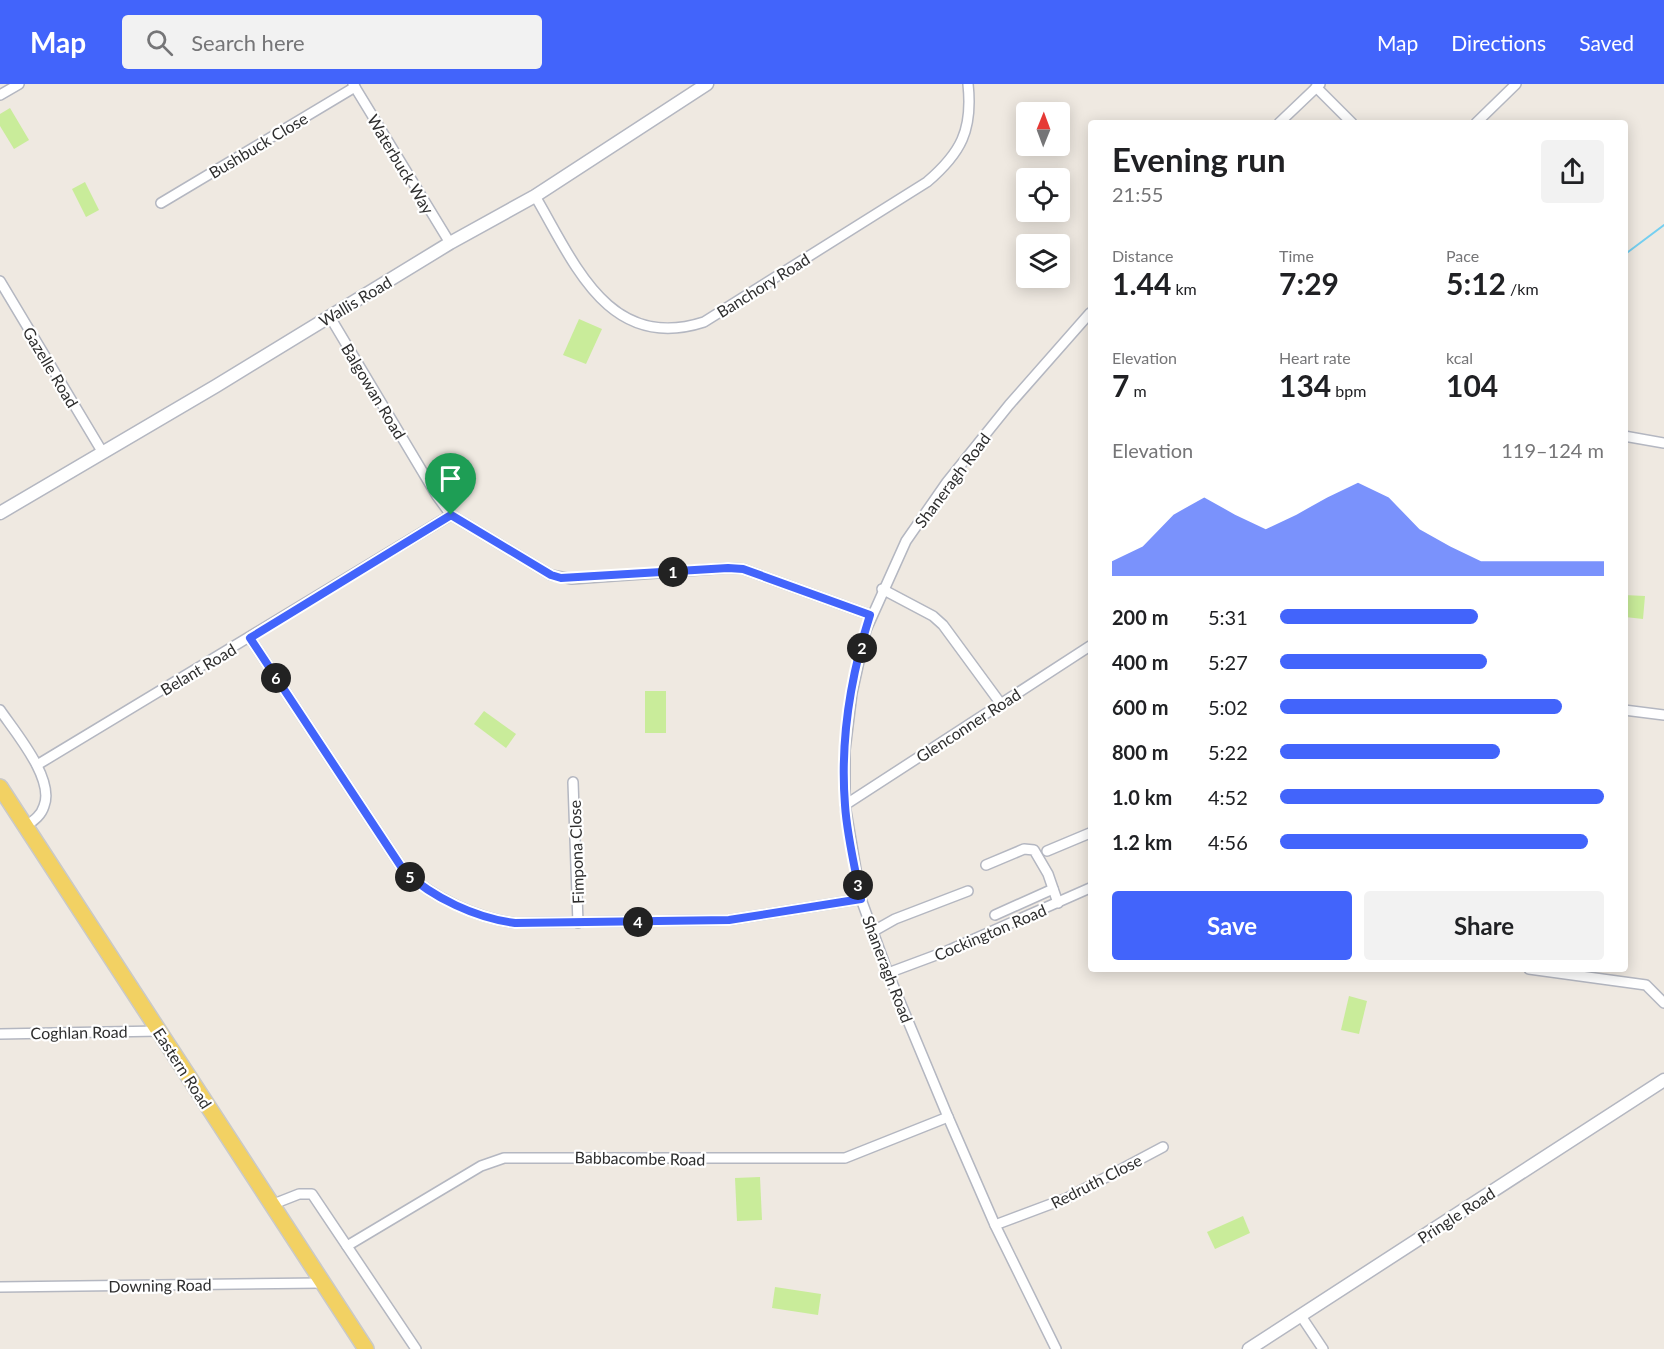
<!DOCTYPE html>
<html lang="en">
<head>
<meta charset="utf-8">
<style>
  :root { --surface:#fff; --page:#f2f2f2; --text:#202124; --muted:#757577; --accent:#4264fb }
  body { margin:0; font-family:Lato,sans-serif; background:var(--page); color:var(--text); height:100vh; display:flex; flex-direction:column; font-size:22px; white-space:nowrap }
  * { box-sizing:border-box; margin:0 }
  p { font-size:20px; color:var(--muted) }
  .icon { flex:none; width:33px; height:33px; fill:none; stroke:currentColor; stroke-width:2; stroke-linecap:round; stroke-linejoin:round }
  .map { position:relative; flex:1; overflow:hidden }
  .details { position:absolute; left:1088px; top:36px; width:540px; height:852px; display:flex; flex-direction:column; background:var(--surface); border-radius:6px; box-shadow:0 3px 15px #0003 }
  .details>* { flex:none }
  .needle { width:39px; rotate:1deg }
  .fabs { position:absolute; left:1016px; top:18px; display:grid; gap:12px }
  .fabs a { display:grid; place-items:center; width:54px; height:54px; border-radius:6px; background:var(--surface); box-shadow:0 3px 15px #0003; font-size:30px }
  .pin { position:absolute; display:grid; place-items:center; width:51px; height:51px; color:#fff; margin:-62px -26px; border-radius:50% 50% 50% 0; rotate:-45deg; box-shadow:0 0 6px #0007 }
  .pin .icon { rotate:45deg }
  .km { position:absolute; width:30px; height:30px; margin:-15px; border-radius:50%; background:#222; color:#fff; font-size:16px; line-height:30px; text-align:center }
  .round { display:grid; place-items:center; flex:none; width:63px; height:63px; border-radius:6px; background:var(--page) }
  .overview { display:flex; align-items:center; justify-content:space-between; height:102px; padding:0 24px }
  h1 { font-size:33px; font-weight:700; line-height:45px }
  .metrics { display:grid; grid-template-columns:repeat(3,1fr); gap:9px; height:102px; padding:6px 24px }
  .metrics div { display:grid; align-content:center }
  .metrics b { font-size:30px; font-weight:700 }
  .metrics small { font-size:16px; font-weight:400 }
  .metrics p { font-size:16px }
  .chart { height:168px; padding:12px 24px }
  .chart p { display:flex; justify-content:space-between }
  .chart svg { width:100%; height:108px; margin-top:6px; fill:var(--accent); opacity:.7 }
  .cta { display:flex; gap:12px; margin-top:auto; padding:12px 24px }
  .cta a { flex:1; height:69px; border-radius:6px; background:var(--accent); color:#fff; font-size:24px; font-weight:700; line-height:69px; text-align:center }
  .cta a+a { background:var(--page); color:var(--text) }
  ul { padding:0 24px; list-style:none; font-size:20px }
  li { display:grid; grid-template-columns:96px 72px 1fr; align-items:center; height:45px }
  li i { height:15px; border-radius:8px; background:var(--accent) }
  header { display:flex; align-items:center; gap:36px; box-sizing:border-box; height:84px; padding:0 30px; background:var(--accent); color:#fff }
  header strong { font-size:28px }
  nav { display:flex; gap:33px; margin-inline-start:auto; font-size:21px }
  .search { width:420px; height:54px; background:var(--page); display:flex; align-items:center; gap:15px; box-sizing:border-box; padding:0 21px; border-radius:6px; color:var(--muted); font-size:22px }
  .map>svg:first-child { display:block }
  .pitch { fill:#c9ec9a }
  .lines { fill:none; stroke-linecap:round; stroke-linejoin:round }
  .stream { stroke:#75cff0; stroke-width:2 }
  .minor-casing { stroke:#b4b7c1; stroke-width:12 }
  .tertiary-casing { stroke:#b4b7c1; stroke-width:15 }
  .primary-casing { stroke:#c9c9c9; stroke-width:18 }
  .minor { stroke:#fff; stroke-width:9 }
  .tertiary { stroke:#fff; stroke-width:12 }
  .primary { stroke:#f2d163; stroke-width:15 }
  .route-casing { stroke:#fff; stroke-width:12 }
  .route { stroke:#4264fb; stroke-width:8 }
  .labels { text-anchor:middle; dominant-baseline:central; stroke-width:4.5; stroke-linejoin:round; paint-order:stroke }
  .street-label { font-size:16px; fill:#2e2e2e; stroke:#fff }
</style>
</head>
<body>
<header>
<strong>Map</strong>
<div class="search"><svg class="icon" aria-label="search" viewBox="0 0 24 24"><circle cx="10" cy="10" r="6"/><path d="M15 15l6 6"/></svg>Search here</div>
<nav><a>Map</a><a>Directions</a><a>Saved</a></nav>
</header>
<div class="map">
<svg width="1664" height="1265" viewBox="0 0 1664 1265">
  <rect width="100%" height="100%" fill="#efe9e1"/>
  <g class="pitch">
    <path d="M10,24L29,56L14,65L0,42V30Z"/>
    <path d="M85,98L99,126L86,133L72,105Z"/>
    <path d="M579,235L602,245L586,280L563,271Z"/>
    <path d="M1624,511L1645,512L1643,535L1625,533Z"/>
    <rect x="645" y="607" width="21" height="42"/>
    <path d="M484,627L516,650L506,664L474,640Z"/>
    <path d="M1349,912L1367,917L1359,950L1341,946Z"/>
    <path d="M760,1093L762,1136L737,1137L735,1094Z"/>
    <path d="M1243,1132L1250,1149L1215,1165L1207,1148Z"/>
    <path d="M775,1203L821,1210L818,1231L772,1224Z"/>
  </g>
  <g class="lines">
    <path class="stream" d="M1624,171L1664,141"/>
    <g class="minor-casing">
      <g id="minor">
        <path d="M353,0L450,159"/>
        <path d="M1316,3L1352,39"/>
        <path d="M0,11L19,0"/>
        <path d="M1279,39L1320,0"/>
        <path d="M1476,39L1516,0"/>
        <path d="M535,112C574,178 608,269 704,238L927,98C961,69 973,46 968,0"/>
        <path d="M161,119L355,3"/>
        <path d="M0,197L103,369"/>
        <path d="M330,233L437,412L451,431L551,491L572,495L728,484L743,485L870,531"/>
        <path d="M1624,352L1664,359"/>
        <path d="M882,505L933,532L943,541L1001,620"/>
        <path d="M250,554L404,787C433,814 477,834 515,839L729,836L861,815"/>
        <path d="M0,626C15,648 55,695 44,722C41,732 33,737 25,743"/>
        <path d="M1624,626L1664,631"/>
        <path d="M37,681L451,431"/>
        <path d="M573,698L578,839"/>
        <path d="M845,721L1090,562"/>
        <path d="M1047,767L1090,749"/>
        <path d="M986,781L1024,765L1034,766L1048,790L1058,819"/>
        <path d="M995,831L1053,805"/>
        <path d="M872,848L895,835L968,807"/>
        <path d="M1529,885L1646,901L1664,919"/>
        <path d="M888,889L947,867L1090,804"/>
        <path d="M0,950L159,947"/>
        <path d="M271,1121L299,1110H312L416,1265"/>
        <path d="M995,1141L1067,1114L1163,1063"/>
        <path d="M347,1162L481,1082L504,1074H845L948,1033"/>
        <path d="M0,1203L321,1199"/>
        <path d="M1301,1232L1323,1265"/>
        <path d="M1056,1265L995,1141L948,1033L888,889L861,815L845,721V666L852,609L866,546L906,457L947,398L1009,321L1090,229"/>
      </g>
    </g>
    <g class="tertiary-casing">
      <g id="tertiary">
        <path d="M0,429L216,302L450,159L535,112L707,0"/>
        <path d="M1249,1265L1664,996"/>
      </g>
    </g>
    <g class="primary-casing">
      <path id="primary" d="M0,703L366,1265"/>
    </g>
    <use href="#minor" class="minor"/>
    <use href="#tertiary" class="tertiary"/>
    <use href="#primary" class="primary"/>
  </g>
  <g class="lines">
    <g class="route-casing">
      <path id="route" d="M451,431L551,491L561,494L728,484L743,485L870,531C851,591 840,658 845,721C847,752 855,784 861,815L729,836L515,839C476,834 433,814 404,787L250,554Z"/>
    </g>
    <use href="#route" class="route"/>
  </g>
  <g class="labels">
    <g class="street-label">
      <text transform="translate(258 61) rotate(-31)">Bushbuck Close</text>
      <text transform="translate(401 80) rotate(59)">Waterbuck Way</text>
      <text transform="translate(763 201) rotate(-32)">Banchory Road</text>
      <text transform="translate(355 217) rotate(-31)">Wallis Road</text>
      <text transform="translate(51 283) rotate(59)">Gazelle Road</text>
      <text transform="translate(374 307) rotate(59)">Balgowan Road</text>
      <text transform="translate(952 396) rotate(-53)">Shaneragh Road</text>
      <text transform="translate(198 585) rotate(-31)">Belant Road</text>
      <text transform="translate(968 641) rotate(-33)">Glenconner Road</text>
      <text transform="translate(576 768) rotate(-92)">Fimpona Close</text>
      <text transform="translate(990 848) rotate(-23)">Cockington Road</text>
      <text transform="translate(888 885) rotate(69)">Shaneragh Road</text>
      <text transform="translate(79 948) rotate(-1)">Coghlan Road</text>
      <text transform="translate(183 984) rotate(57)">Eastern Road</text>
      <text transform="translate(640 1074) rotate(1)">Babbacombe Road</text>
      <text transform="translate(1096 1097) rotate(-27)">Redruth Close</text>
      <text transform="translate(1456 1131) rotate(-33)">Pringle Road</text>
      <text transform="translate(160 1201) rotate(-1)">Downing Road</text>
    </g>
  </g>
</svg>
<div class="fabs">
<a><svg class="needle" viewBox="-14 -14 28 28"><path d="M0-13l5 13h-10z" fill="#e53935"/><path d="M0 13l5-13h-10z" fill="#757577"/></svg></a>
<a><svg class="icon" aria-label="locate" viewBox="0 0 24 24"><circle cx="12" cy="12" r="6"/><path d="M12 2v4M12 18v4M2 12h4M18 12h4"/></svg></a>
<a><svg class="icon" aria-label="layers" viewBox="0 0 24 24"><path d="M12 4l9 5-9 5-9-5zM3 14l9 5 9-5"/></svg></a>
</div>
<div class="pin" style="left:451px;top:431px;background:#1e9e55"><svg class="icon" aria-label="arrive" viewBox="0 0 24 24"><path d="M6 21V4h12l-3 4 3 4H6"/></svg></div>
<b class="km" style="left:673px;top:488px">1</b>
<b class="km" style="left:862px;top:564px">2</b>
<b class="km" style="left:858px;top:801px">3</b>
<b class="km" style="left:638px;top:838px">4</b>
<b class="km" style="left:410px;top:793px">5</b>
<b class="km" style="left:276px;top:594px">6</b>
<section class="details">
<div class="overview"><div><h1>Evening run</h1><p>21:55</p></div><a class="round"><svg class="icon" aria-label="share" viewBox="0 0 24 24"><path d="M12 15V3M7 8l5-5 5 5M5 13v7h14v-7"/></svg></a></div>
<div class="metrics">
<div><p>Distance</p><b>1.44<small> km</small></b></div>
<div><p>Time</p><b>7:29</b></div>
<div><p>Pace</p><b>5:12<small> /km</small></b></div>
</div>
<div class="metrics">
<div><p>Elevation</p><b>7<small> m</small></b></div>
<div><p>Heart rate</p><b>134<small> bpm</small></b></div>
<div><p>kcal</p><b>104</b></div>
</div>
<div class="chart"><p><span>Elevation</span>119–124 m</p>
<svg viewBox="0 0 160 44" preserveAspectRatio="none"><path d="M0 44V38L10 32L20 19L30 12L40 19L50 25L60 19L70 12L80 6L90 12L100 25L110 32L120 38L130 38L140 38L150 38L160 38V44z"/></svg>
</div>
<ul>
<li><b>200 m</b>5:31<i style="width:61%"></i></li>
<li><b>400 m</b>5:27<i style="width:64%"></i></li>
<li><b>600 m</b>5:02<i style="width:87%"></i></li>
<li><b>800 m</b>5:22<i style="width:68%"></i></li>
<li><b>1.0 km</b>4:52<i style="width:100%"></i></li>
<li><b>1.2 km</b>4:56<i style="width:95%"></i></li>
</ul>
<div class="cta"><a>Save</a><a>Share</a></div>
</section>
</div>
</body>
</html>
